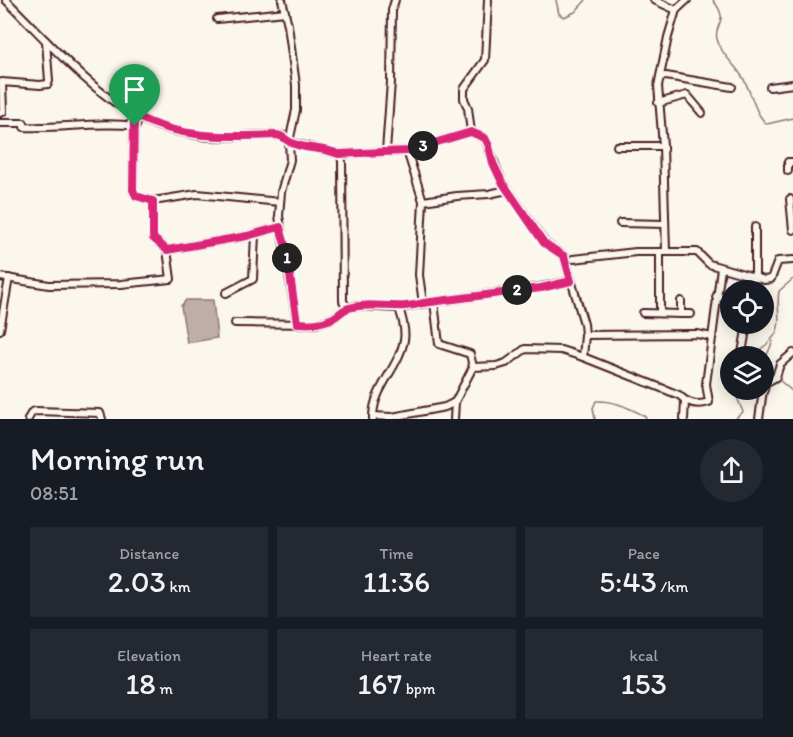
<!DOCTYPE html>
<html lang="en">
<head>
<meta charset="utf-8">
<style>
  :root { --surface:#171b24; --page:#242831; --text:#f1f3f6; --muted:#9ea1a6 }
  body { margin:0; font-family:Itim,sans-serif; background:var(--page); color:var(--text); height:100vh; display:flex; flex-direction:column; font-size:22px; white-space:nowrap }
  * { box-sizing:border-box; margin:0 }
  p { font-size:20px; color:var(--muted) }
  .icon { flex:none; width:33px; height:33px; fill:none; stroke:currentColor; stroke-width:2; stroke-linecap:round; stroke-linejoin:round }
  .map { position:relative; height:419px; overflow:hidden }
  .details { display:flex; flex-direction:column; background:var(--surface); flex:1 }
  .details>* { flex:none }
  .buttons { position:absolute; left:720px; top:280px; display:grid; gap:12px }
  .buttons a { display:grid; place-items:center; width:54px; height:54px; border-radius:50%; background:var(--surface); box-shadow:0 3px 15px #0003; font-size:30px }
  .pin { position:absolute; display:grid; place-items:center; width:51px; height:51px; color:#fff; margin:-62px -26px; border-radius:50% 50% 50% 0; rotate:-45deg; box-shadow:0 0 6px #0007 }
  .pin .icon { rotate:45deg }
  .km { position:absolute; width:30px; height:30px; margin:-15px; border-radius:50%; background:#222; color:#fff; font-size:16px; line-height:30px; text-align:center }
  .round { display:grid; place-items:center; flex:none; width:63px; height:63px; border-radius:32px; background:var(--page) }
  .headline { display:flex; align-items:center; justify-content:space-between; height:102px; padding:0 30px }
  h1 { font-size:33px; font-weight:600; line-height:45px }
  .figures { display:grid; grid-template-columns:repeat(3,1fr); gap:9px; height:102px; padding:6px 30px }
  .figures div { display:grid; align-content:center; border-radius:0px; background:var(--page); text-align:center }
  .figures b { font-size:30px; font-weight:600 }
  .figures small { font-size:16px; font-weight:400 }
  .figures p { font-size:16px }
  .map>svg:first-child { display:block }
  .water { fill:#bfadaa; stroke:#907477; stroke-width:1.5 }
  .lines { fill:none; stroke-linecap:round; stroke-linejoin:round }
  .stream { stroke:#907477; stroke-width:1.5 }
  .minor-casing { stroke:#4a1f2b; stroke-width:10 }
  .minor { stroke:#fbf7ec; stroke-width:6 }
  .route-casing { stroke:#fff; stroke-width:12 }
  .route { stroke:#db2777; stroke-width:8 }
</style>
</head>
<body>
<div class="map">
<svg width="793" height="419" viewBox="0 0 793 419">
  <rect width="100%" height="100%" fill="#fbf7ec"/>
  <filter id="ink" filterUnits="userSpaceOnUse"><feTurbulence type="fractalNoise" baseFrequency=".0167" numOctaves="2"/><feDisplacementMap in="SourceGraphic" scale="12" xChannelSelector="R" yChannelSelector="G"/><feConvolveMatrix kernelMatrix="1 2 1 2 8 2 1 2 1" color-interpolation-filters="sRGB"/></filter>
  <g filter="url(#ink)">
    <path class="water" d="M186,300H213L217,338L187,343L181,306Z"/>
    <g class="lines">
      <g class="stream">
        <path d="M556,0L559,14L564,17L575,12L586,0"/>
        <path d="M713,0C731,23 713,23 717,39C721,55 736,65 743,78C752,93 754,113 767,124L793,118"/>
        <path d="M751,357C757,354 760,349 766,345C787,327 775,314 779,291L793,279"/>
        <path d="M764,362L773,341"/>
        <path d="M764,367L774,376"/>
        <path d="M730,373V382"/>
        <path d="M778,379L793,392"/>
        <path d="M734,390L743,412L735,419"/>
        <path d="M595,419L593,408L596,401C614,400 629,408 645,416L646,419"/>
      </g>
      <g class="minor-casing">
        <g id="minor">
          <path d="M6,0C44,38 96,97 144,120C161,129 183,133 202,136C229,140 257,132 284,136L289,142L340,154L342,161L343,301L347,308L357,306L399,308C402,317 406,330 404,340C399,368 372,389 373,419"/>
          <path d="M282,0L288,25L296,85V110L289,142L290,160L281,192L279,216L297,323"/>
          <path d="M488,0L485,60L464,89V99L468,108L471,132L485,138L502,182L545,243L564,256L584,324L585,335L583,357L679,395C688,404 697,406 709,402L706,384L708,369L721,268"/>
          <path d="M654,0L676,10"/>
          <path d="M217,19L285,12"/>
          <path d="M660,77L666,76L732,87"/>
          <path d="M770,87L793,84"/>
          <path d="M658,103L687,95L702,113"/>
          <path d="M0,113L3,112L2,82L40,85L48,84L49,81L46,41"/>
          <path d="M134,115L133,190L136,196L153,201V238L167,250"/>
          <path d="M0,123H24V127C61,129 98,121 136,126"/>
          <path d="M617,146H663"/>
          <path d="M386,151L391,82L392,10L395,0"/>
          <path d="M407,151L423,201L419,275L423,303"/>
          <path d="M340,154L407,151L471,132"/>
          <path d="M788,171V162H793"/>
          <path d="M790,199L793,230"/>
          <path d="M153,201L197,194L280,202"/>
          <path d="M423,201L457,196L489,194L507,190"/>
          <path d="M620,223L665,224"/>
          <path d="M666,251L663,146L658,86L668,37L676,10L687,0"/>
          <path d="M660,252V313"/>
          <path d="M573,259L636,252H697L709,264L764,280L771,279L778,261L793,260"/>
          <path d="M0,277L49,285L121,284L171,279L167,250L247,236L280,227"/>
          <path d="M750,291L751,281L755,278V227"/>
          <path d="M226,293L253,279L255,234"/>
          <path d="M716,297L730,298"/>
          <path d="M434,302L541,287L571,281"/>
          <path d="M399,308L434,302L439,344L470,354L473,367"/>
          <path d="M643,313L681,314V301"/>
          <path d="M681,314H691"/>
          <path d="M235,323L316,324L333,318L347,308"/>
          <path d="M0,330L9,278"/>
          <path d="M585,335L697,334L712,337"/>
          <path d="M738,357L742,353L747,324"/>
          <path d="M764,390L765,383L776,377L780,364L793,353"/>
          <path d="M373,416L392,417L445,407L455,402L473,367L496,366L506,363L525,349L561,350L583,357"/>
          <path d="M28,419L32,412L36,411L100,413L102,419"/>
          <path d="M454,419L455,402"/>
          <path d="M684,419L685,401"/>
          <path d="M759,419L763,390"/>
        </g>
      </g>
      <use href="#minor" class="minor"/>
    </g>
  </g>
  <g class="lines" filter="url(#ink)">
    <g class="route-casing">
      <path id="route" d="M134,115C182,140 226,137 277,135C284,136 284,139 290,142C304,150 323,147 338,154L407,151L471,132L485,138L489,146L493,163L502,182L544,243L564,256L571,281L541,288L423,303C397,311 372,301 349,308C343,309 339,315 333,318C321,324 310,324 297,323L286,248L280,227L247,236L167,250L153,238V201L136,196L133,190Z"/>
    </g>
    <use href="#route" class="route"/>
  </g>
</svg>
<div class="buttons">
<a><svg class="icon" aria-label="locate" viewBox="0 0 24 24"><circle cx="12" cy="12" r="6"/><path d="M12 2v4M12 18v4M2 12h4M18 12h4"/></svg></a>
<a><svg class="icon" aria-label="layers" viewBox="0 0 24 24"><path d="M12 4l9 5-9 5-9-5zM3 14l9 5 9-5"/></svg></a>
</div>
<div class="pin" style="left:135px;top:126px;background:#1e9e55"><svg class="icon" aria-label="arrive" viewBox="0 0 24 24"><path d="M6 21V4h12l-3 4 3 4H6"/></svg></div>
<b class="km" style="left:287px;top:258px">1</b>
<b class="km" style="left:517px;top:290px">2</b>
<b class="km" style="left:423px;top:146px">3</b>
</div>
<section class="details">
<div class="headline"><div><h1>Morning run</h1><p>08:51</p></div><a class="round"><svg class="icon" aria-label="share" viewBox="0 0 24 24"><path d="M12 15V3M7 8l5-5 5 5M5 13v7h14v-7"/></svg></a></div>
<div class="figures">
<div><p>Distance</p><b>2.03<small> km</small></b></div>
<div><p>Time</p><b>11:36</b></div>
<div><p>Pace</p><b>5:43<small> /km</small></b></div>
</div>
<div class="figures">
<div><p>Elevation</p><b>18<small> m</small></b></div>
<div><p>Heart rate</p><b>167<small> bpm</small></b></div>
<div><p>kcal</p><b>153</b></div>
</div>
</section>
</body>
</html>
